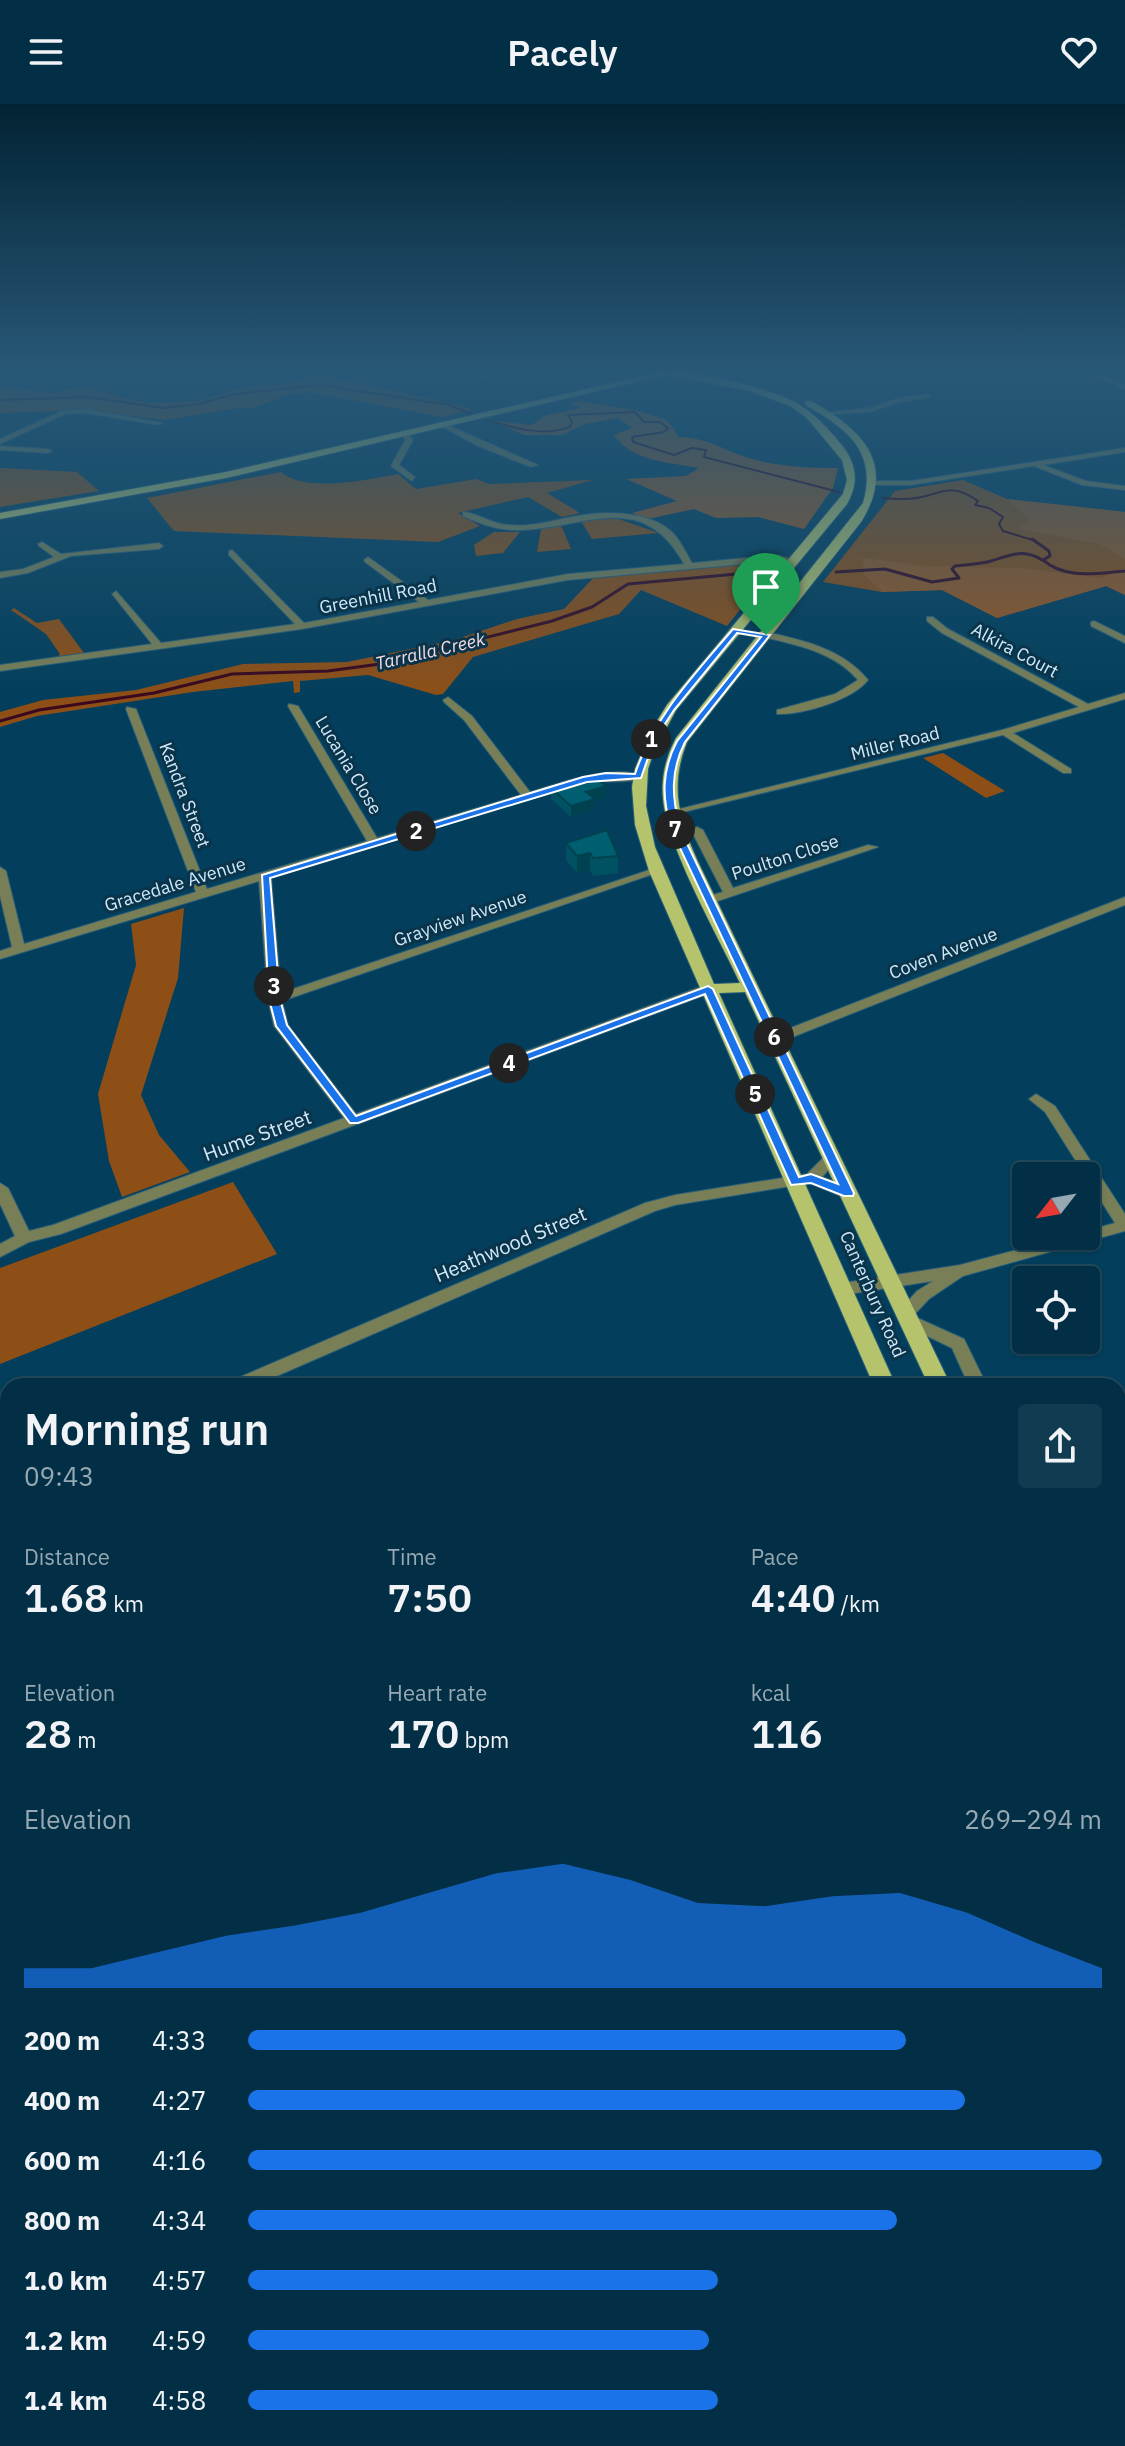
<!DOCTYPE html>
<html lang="en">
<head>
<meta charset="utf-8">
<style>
  :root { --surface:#022f45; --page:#103b50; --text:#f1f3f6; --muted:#96a9b3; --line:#234a5e; --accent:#1a73e8 }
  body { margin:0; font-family:"IBM Plex Sans",sans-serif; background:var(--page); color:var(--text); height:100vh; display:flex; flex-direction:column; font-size:30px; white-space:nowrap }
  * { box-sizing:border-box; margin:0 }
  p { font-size:26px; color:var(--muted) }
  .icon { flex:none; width:44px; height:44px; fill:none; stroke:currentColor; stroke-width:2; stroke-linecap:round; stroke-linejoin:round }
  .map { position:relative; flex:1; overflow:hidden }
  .drawer { position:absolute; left:0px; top:1274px; width:1126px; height:1068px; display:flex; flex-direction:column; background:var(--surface); border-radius:24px 24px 0 0; box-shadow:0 2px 6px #0004,0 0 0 2px var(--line) }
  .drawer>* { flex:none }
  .needle { width:52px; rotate:239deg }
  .buttons { position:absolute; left:1012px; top:1058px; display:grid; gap:16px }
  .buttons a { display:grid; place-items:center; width:88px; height:88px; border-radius:8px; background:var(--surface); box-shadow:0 2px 6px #0004,0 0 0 2px var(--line); font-size:40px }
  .pin { position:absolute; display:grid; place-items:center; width:68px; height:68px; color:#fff; margin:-82px -34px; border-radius:50% 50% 50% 0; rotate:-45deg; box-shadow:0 0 8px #0007 }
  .pin .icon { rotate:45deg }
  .km { position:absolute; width:40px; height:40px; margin:-20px; border-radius:50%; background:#222; color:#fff; font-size:22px; line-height:40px; text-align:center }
  .round { display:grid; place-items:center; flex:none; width:84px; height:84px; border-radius:8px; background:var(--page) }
  .overview { display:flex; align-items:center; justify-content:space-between; height:136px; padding:0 24px }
  h1 { font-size:44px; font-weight:600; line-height:60px }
  .figures { display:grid; grid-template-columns:repeat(3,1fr); gap:12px; height:136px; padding:8px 24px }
  .figures div { display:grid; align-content:center }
  .figures b { font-size:40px; font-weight:600 }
  .figures small { font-size:22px; font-weight:400 }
  .figures p { font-size:22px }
  .chart { height:224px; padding:16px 24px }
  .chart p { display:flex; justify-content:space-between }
  .chart svg { width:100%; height:144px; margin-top:8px; fill:var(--accent); opacity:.7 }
  ul { padding:0 24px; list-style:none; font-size:26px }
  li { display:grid; grid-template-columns:128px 96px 1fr; align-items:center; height:60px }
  li i { height:20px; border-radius:10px; background:var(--accent) }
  header { display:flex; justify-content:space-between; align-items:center; height:104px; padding:0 24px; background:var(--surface); font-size:36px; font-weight:600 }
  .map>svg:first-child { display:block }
  .green { fill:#8e4f16 }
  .forest { fill:#975823 }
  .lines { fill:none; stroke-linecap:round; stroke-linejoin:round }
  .stream-far1 { stroke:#3a091f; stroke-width:2 }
  .stream { stroke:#3a091f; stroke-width:3 }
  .minor-casing { stroke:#285e79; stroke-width:2 }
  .primary-casing { stroke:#285e79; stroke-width:2 }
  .minor { fill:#787f57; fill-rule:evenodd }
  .primary { fill:#b4c36c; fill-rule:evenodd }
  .wall { fill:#005161 }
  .shaded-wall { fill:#00424f }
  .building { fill:#005e71; stroke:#00424f; stroke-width:2 }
  .route { fill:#1a73e8; stroke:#fff; stroke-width:2; fill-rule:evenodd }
  .labels { text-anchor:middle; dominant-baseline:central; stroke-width:6; stroke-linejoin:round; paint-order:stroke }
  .far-street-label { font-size:18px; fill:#d0eafc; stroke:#0a344a }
  .far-water-label { font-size:18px; font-style:italic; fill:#f7dbe4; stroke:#0a344a }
  .street-label { font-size:20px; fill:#d0eafc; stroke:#0a344a }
</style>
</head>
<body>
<header><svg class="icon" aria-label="menu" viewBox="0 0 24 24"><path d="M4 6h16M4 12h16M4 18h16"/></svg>Pacely<svg class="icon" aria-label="heart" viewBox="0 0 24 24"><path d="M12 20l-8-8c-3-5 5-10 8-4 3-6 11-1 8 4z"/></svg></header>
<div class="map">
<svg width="1125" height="2342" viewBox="0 0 1125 2342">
  <rect width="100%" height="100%" fill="#033f5c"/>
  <g class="green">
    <path d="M316,269L472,305L443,313L308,288L288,291L249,305L245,303L164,316L86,306L0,309V283L52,289L84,283L146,299L197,297L250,282L286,280Z"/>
    <path d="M0,364L77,368L99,387L0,403Z"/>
    <path d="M281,368C306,389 366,376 398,370L416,385L476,375L490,380L593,376L547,389L580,409L562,413L528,393L458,409L480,422L438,438L174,427L147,394Z"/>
    <path d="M963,376L1007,395L1125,408V491L1106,482L997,514L942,486L882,488L823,478L895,387Z"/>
    <path d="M610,412L659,429L592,435L581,417Z"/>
    <path d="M561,421L571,445L537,448L541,425Z"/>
    <path d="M494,428H520L503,449L476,452L474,441Z"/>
    <path d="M735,461L774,463L727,522L641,486L619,510L473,553L443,590L436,591L368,571L300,577V588L294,589L293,577L193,588L37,612L0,623V608L43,596L136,586L243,560L347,558L454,536L517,515L564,505L594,473Z"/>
    <path d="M14,504L37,519L59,515L84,549L57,553L60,550L46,530L11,506Z"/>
    <path d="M943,649L1005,687L986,694L923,654Z"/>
    <path d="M184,804L178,874L141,991L159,1031L190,1068L122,1093L109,1057L98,990L136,861L131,820Z"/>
    <path d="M233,1078L277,1150L0,1260V1164Z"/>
  </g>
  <g class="forest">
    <path d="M579,297L639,307L667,316L679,333C700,333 713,340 732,348C765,362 803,364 838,364L833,384L804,425L758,413L716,414L694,405L648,415L632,409L677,397L626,375L686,372L699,364C669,358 633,358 614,331L632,324L618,314L585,320L562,331H524L494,317L532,321L544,312L581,304L571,299Z"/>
    <path d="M1007,395L1125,408V455L1099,440L1019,425L1030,416Z"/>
    <path d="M863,454L927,462L1021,464L1101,474L1125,464V491L1106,482L997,514L942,486L882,488L864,470Z"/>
    <path d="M1118,1897L1125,1914V2342H191L203,2334H1118Z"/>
  </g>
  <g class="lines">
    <g class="stream-far1">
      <path d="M0,296L88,293L163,304L199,300L234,290L319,281L450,301L474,311"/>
      <path d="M487,316C514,324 543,333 570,323L572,318L568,311L635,308L644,318H660L668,324L664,328L632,333L633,338L674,351L692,344L706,346L704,353L839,388"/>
      <path d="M883,394C894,395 905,396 916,394C945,389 951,378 978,397L975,401L989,404L1003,413L999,420L1003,427L1036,437"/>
    </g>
    <g class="stream">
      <path d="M1032,435L1049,447L1050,452L1043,456C1066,476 1097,469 1125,467"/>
      <path d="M836,468L885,465L932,478L959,474L952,465L955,462C966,461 977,460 987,458C1008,453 1022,443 1042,456"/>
      <path d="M0,617L39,606L154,589L232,570L328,567L380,560L552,517L592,503L628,480L758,468"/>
    </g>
    <g class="minor-casing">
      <g id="minor">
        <path d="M1076,265H1084L1125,281V285Z"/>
        <path d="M929,290L931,293L900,298L870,308L825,311L822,309L869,304L899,294Z"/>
        <path d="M85,305L162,319L158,321L85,309L65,310L0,340V335L62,307Z"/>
        <path d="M443,319L538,361L531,363L478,342L441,322Z"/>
        <path d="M406,328L413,336L399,361L415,373L412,377L391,362L405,336L402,330Z"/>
        <path d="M0,342L48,345L52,347L48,349L0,346Z"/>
        <path d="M1125,344V348L1043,361L1086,377L1125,382V386L1082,381L1034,362L911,381H875L871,379L875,377H911Z"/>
        <path d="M463,408C479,409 493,421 510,421C530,423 551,417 571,413C601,407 647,405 672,428C681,437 686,449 692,459L777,451L799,457L795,460L777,457L568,476L302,525L0,567V561L152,540L112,490L116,487L161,539L295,520L229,451V447L232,446L304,519L419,498L365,458L364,456L368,453L428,496L568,470L684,460C640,380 578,429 511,426C493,425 479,419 463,412Z"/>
        <path d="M42,438L61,450L159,439L163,442L159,445L71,452L28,469L0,474V468L23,465L54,453L39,442L38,440Z"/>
        <path d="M927,513H933L948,525L1088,600L1125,589V595L1013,629L1071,665V669H1063L1003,631L667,712V708L1002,626L1079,603L942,529L927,517Z"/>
        <path d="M1094,517L1125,532V539L1091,522V518Z"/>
        <path d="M766,528C803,536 843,545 868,576C853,596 802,611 777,610V606L835,590L858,576C834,548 797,541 763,533L761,531Z"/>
        <path d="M448,593L472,612L530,688C557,680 619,658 643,673C630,680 604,676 587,678L271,773L281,889L652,765H660L662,767L282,897L288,921L356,1010L703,882H713V888L61,1130L29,1138L0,1153V1140L15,1132L0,1100V1079L8,1084L29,1127L53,1121L344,1014L274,922L268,895L259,777L0,855V847L12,843L0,792V763L6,767L24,840L196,788L126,605L127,603L136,605L207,785L367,737L288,602L289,600L298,602L377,734L521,691L464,616L444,598L443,596Z"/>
        <path d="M697,723L703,726L733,784L868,741L878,743L709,800L703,796L705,793L723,788L691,726Z"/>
        <path d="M1125,793V801L780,938L775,939L768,935L770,932Z"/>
        <path d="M1036,990L1055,1002L1125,1110V1127L963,1172L929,1195L913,1212L964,1235L987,1282H969L952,1244L904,1221L902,1217L904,1213L898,1208L917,1187L933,1177L843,1191L835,1185L843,1179L960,1161L1068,1132H1086V1127L1115,1119L1045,1008L1029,995Z"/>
        <path d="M832,1049L839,1054L822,1073L853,1085L856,1089L853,1093H843L810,1079L675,1101L655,1107L254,1282H228L231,1277L645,1099L675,1091L807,1070L827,1050Z"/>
        <path d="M8,1370V1386L0,1388V1372Z"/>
        <path d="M1125,1507V1525L1118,1528V1510Z"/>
        <path d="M8,1561V1648L0,1652V1565Z"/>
        <path d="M8,2070V2096L0,2097V2071Z"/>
      </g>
    </g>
    <g class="primary-casing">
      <g id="primary">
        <path d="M640,265C679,263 759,280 795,298C813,308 827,323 840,339C856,358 860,377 847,400L676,606L654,647L648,665L646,702L655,743L714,880L740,879C718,831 667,744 663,694C661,673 666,653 676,634L863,399C878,348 847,324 805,301V297H811C863,326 897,360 861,418L687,638C669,682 679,716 698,758L951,1282H929L745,888L719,889L896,1282H874L649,767L635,721L632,683L635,665L651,627L667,601L843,390L847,376L842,356L806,313L790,302L750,287L666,271L226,374L0,415V409L226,368L655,269Z"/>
        <path d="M1118,1639L1125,1642V1679L1118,1676Z"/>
        <path d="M1118,1798L1125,1801V1842L1118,1839Z"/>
      </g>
    </g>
    <use href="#minor" class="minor"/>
    <use href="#primary" class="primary"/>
  </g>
  <g class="wall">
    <path d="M586,269L471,295L469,288V273Z"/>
    <path d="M551,684L606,693L594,697V706L571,713L551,695Z"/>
    <path d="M566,739L618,752V769L593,772L590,766L577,769L566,756Z"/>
  </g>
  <g class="shaded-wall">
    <path d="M542,265H586V269L471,295V280Z"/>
    <path d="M606,682V693L594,697V706L571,713V702L586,688Z"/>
    <path d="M590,749V766L577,769V752Z"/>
  </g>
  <g class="building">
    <path d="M490,265H542L471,280L469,273Z"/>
    <path d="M593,671L606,682L586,688L595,695L571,702L551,684Z"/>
    <path d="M607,726L618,752L593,754L590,749L577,752L566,739Z"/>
  </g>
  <linearGradient id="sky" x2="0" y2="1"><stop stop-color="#022333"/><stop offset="0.45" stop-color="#285878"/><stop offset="1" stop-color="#285878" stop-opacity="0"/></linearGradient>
  <rect width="1125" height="593" fill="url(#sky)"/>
  <path class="route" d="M733,525L770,531L685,638C670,668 672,693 680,725L854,1089L853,1092H844L811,1079L791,1081L705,890L358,1019H350L276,922L269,895L262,771L583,673L606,669L635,670C654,612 694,571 733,525ZM737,529L761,533L677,637C661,668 662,693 671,725L838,1080L811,1070L799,1073L713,885L708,882L356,1012L287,921L280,895L270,774L587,678L641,674L654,637L674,606Z"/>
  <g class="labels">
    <g class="far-street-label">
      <text transform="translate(378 492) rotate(-11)">Greenhill Road</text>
      <text transform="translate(1015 546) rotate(28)">Alkira Court</text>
      <text transform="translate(895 639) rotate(-14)">Miller Road</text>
      <text transform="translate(349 661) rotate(59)">Lucania Close</text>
      <text transform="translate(185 691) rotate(69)">Kandra Street</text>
      <text transform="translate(785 753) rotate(-18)">Poulton Close</text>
      <text transform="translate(175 780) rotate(-17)">Gracedale Avenue</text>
      <text transform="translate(460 814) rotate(-19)">Grayview Avenue</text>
      <text transform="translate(943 849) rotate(-21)">Coven Avenue</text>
      <text transform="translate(873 1190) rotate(66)">Canterbury Road</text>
    </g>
    <g class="far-water-label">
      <text transform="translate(430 547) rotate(-13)">Tarralla Creek</text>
    </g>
    <g class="street-label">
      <text transform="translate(257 1031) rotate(-20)">Hume Street</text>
      <text transform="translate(510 1140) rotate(-23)">Heathwood Street</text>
    </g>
  </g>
</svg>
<div class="buttons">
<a><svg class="needle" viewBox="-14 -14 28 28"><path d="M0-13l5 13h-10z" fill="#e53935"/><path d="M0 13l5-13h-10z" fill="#96a9b3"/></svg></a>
<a><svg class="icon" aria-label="locate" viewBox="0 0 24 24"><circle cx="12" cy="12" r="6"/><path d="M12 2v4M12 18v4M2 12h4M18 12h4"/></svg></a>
</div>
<div class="pin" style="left:766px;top:531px;background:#1e9e55"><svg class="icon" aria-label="arrive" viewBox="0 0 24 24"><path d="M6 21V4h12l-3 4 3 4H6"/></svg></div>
<b class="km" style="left:651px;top:635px">1</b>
<b class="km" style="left:416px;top:727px">2</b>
<b class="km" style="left:274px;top:882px">3</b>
<b class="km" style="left:509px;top:959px">4</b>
<b class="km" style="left:755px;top:990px">5</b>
<b class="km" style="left:774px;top:933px">6</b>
<b class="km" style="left:675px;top:725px">7</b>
<section class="drawer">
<div class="overview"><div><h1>Morning run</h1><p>09:43</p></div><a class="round"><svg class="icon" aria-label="share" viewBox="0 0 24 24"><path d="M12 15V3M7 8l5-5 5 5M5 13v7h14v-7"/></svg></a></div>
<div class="figures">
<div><p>Distance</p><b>1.68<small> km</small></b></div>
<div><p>Time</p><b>7:50</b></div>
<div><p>Pace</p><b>4:40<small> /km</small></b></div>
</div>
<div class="figures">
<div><p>Elevation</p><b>28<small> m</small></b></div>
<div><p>Heart rate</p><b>170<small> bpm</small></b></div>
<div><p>kcal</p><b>116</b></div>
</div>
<div class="chart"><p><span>Elevation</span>269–294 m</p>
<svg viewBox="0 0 160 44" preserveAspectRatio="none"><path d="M0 44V38L10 38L20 33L30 28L40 25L50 21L60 15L70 9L80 6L90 11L100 18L110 19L120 16L130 15L140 21L150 30L160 38V44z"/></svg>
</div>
<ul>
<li><b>200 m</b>4:33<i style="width:77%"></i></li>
<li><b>400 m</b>4:27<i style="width:84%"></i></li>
<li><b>600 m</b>4:16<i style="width:100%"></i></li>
<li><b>800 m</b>4:34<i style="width:76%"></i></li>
<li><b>1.0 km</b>4:57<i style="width:55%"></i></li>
<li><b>1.2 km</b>4:59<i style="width:54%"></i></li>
<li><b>1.4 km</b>4:58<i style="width:55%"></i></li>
</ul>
</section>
</div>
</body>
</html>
